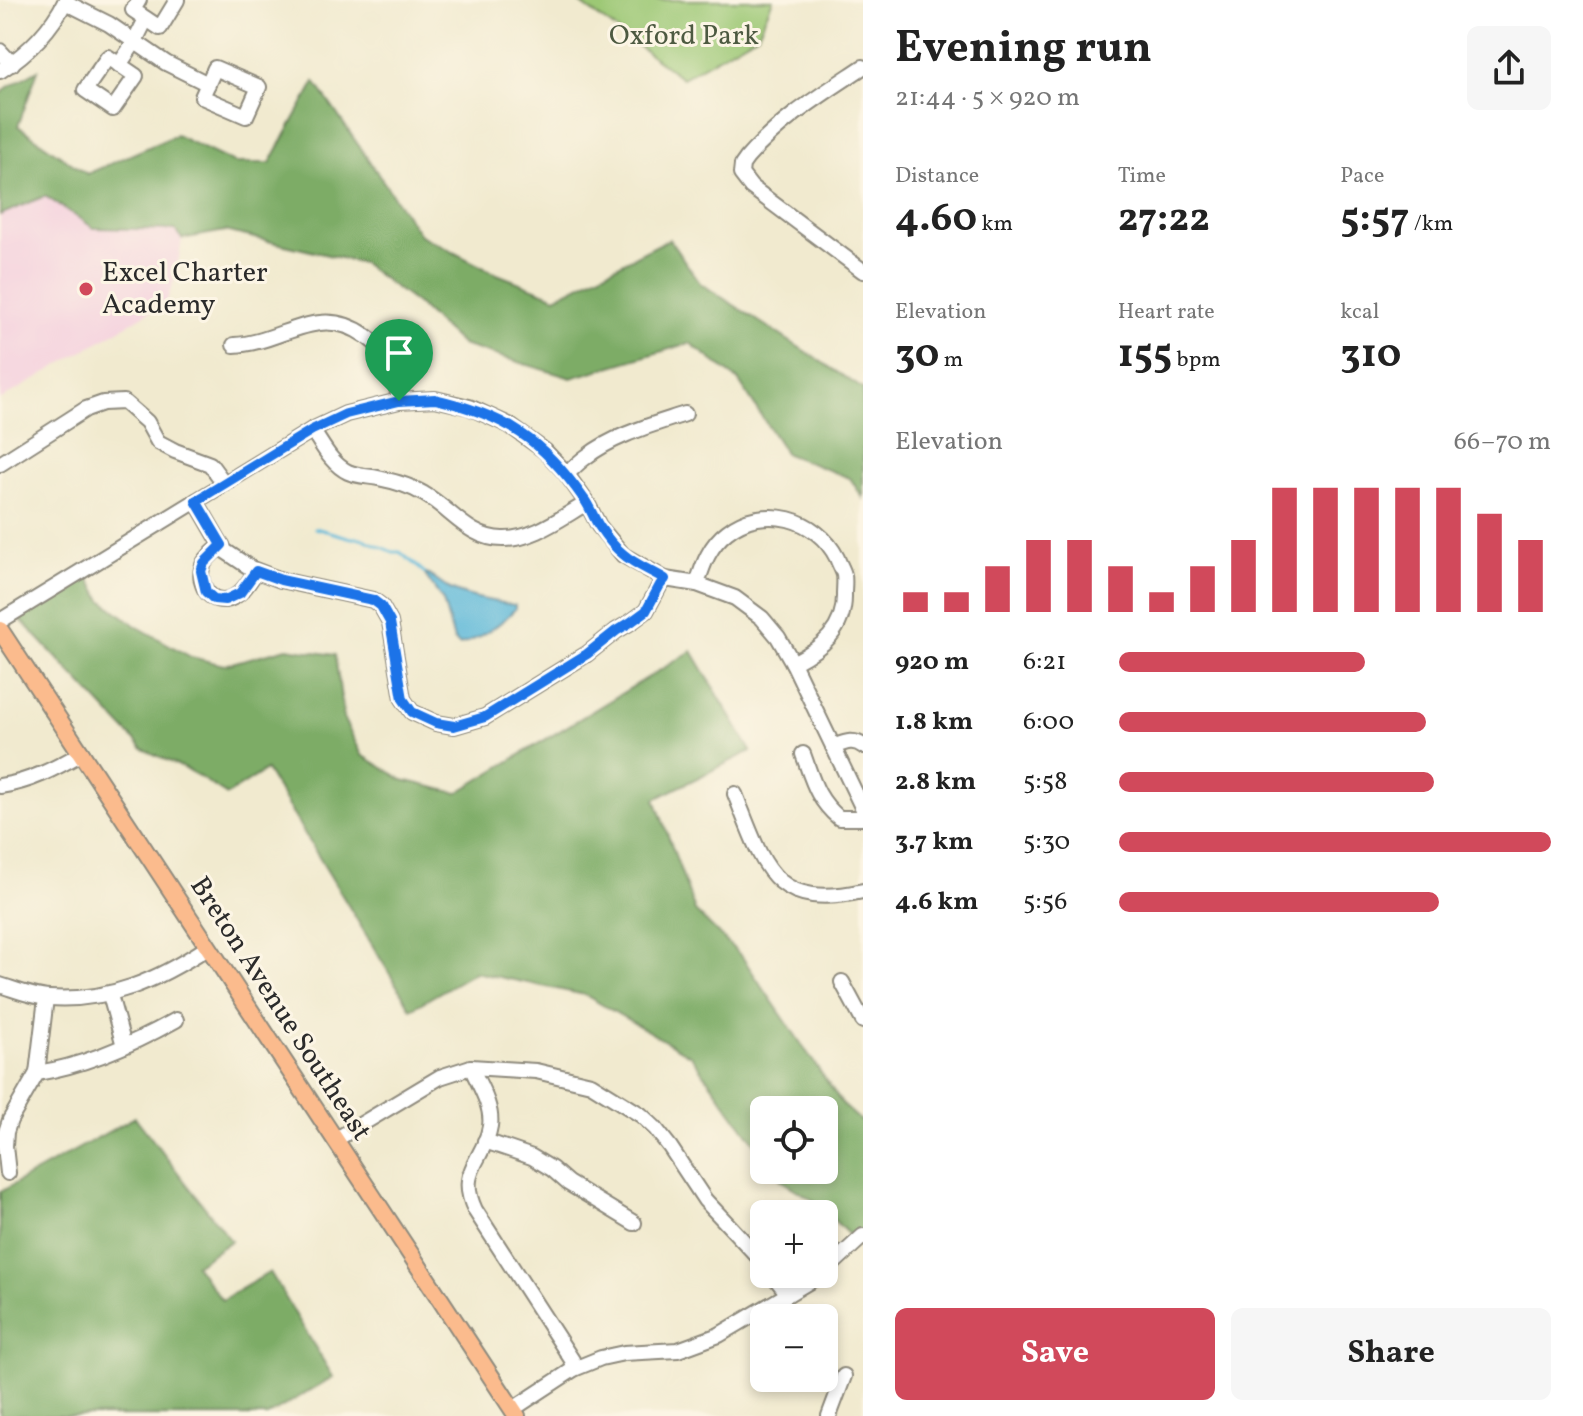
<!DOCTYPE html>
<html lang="en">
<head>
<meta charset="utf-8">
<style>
  :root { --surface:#fff; --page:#f6f6f6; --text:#222; --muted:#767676; --accent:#d1495b }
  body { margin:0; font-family:Vollkorn,serif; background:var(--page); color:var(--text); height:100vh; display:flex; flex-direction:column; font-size:30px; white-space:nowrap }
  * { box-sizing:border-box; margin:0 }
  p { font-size:26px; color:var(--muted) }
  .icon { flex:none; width:44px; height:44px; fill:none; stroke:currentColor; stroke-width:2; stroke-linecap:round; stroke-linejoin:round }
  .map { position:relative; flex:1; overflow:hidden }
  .drawer { display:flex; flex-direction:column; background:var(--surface); width:720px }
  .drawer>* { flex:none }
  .controls { position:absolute; left:750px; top:1096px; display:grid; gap:16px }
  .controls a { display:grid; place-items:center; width:88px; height:88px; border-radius:12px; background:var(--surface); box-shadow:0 4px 12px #0003; font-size:40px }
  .pin { position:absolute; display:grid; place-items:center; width:68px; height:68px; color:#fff; margin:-82px -34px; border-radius:50% 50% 50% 0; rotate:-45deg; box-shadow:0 0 8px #0007 }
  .pin .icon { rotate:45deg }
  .round { display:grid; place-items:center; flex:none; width:84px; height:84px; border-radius:12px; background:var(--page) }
  .headline { display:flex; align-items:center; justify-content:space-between; height:136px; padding:0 32px }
  h1 { font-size:44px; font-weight:700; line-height:60px }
  .figures { display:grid; grid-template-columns:repeat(3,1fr); gap:12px; height:136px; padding:8px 32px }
  .figures div { display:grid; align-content:center }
  .figures b { font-size:40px; font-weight:700 }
  .figures small { font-size:22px; font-weight:400 }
  .figures p { font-size:22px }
  .chart { height:224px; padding:16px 32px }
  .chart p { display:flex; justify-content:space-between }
  .chart svg { width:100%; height:144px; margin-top:8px; stroke:var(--accent); stroke-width:6 }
  .primary-button { display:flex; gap:16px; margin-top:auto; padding:16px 32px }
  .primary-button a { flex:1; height:92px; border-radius:12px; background:var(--accent); color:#fff; font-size:32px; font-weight:700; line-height:92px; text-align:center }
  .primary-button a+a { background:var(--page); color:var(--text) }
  ul { padding:0 32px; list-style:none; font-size:26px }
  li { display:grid; grid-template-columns:128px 96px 1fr; align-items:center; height:60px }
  li i { height:20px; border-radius:10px; background:var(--accent) }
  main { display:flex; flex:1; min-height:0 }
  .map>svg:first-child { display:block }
  .built { fill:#f4cfde }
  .green { fill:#9cc875; stroke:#647a50; stroke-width:2 }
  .forest { fill:#7dac66; stroke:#546c48; stroke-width:2 }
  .water { fill:#5bb8d9; stroke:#437282; stroke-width:2 }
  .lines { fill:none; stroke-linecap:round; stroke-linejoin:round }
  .stream { stroke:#5bb8d9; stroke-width:3 }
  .minor-casing { stroke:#8e8a7d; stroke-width:18 }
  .major-casing { stroke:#8e8a7d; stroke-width:20 }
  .minor { stroke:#fff; stroke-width:14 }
  .major { stroke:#fbbb8d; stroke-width:16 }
  .route-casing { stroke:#fff; stroke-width:16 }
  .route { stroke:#1a73e8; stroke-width:10 }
  .poi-dot { fill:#d1495b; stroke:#fcf5e5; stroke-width:3 }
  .labels { text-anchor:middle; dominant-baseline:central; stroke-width:6; stroke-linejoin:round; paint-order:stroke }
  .park-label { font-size:28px; fill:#4d5a41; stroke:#fcf5e5 }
  .poi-label { font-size:28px; fill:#2b2b2b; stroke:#fcf5e5; text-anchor:start }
  .street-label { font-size:28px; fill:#2b2b2b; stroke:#fcf5e5 }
</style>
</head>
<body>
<main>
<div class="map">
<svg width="863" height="1416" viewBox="0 0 863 1416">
  <rect width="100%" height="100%" fill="#fcf5e5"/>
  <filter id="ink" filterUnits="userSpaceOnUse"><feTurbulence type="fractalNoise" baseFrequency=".0125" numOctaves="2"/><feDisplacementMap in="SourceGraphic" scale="16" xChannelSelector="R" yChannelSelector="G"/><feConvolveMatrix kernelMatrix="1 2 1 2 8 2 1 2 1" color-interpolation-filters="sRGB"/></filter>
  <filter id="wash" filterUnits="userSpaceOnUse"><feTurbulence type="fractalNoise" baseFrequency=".006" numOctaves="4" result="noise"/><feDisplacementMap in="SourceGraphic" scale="32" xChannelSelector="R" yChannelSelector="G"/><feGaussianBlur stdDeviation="1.8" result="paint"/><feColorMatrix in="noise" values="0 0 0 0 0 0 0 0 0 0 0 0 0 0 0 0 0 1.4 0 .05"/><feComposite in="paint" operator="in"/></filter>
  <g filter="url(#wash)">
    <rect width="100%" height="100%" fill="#f1eacf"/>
    <path class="built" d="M45,196L94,228L175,230L182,239L176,276L166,302L0,400V215Z"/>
    <path class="green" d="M576,0H773L758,34L682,78Z"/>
    <g class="forest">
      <path d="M38,70L18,126L87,174L176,135L234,163H270L315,82L420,235L492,272L556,297L669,239L700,283L863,389V498L850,478L786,454L738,380L690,343L571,378L462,345L416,303L362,263L225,231L182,239L175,230L94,228L45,196L0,215V95L8,87Z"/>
      <path d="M87,575L102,600L136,626L191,657L224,665L287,648L335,655L344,720L362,755L403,780L457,793L692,651L751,751L655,799L695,911L742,957L843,1105L863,1123V1249L816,1202L782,1181L774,1170H824V1110H764V1156L691,1056L585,995L475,972L411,1009L266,770L227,795L192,772L143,749L18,617Z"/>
      <path d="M135,1117L231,1241L195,1265L222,1300L270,1272L333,1377L267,1416H0V1192Z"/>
    </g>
    <path class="water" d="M425,573C432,576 439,583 446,587C467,598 492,601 515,605V609C501,624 479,640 459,645L454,640L443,601L425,575Z"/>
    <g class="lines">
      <path class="stream" d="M315,528L352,538H361L393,552H400L425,573"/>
    </g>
  </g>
  <g filter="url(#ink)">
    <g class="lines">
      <g class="minor-casing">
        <g id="minor">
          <path d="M139,0L133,10L160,28L177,0"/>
          <path d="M65,2L109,24L166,63L208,84"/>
          <path d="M0,51L12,64"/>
          <path d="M108,57L136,76L113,109L85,90Z"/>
          <path d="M119,65L134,43L146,19"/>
          <path d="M863,67C821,95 780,120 747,158L742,165L741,174L751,187L863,271"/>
          <path d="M215,68L259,87L246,116L202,97Z"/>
          <path d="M0,71C28,53 51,30 66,0"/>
          <path d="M234,345C283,343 318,302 366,336C392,354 395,371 399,401"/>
          <path d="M312,430C322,444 331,464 348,472C357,476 368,476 378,478C393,481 411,486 424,494C451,509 469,539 503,539C533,540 562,517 587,503"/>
          <path d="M0,464L86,409L103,403L124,402L147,422L158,442L175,451L210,464L224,483"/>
          <path d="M567,474C573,468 579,462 586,457C614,435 652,425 685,414"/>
          <path d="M196,501L225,551L252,569L281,580L373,600L381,606L390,622L403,699L412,712L436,723L454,726L485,717L587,654L616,631L631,622L646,611L660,585L665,579"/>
          <path d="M222,545C216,550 208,556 204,563C196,578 206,602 225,600C240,598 249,582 256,571"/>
          <path d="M697,584C703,564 710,545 727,532C764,503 817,518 837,558C839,564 843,570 844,575C845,581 844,588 844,594C845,630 822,648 793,663"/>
          <path d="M0,621L312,430L346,414L399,401L435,399L469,407L509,425L545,451L565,472L587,503L599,526L623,555L665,579L697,584L735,598L762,618L778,637L793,663L863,809"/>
          <path d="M833,747C844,743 853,738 863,746"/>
          <path d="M803,754C813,781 816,798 839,818H862"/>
          <path d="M0,786C30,782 56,768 82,753"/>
          <path d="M735,794C764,866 772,911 863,891"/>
          <path d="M842,982L863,1021"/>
          <path d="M0,985C16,990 33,997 49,998C110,1002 158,980 208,947"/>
          <path d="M110,995L124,1046"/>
          <path d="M471,1067C479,1085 493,1106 490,1126C485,1160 456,1170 475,1210L572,1360L574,1369"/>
          <path d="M37,1073C83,1066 135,1043 176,1020"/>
          <path d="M335,1140L440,1077L471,1067L536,1071L591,1084L641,1115L655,1128L670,1147L705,1200L764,1263"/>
          <path d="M485,1141L532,1157L552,1169L568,1183L634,1223"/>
          <path d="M8,1173L5,1146L6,1132L10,1120L37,1073L46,998"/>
          <path d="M824,1272L863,1236"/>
          <path d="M772,1274L788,1294"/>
          <path d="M513,1409L574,1369L601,1358L624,1353L678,1350L719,1335L822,1274"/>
          <path d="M829,1416L844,1376"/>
        </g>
      </g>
      <g class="major-casing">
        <path id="major" d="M0,630L517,1416"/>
      </g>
      <use href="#minor" class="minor"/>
      <use href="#major" class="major"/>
    </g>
  </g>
  <g class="lines" filter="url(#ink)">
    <g class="route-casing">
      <path id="route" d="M435,399C505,415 543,440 584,499C590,507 593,517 599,526C605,535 614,547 623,554C634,564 652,571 665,579L660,585L646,611L631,622L616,631L587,654L485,717L454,726L436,723L412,712L403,699L390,622L381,606L373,600L281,580L256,571L240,593L225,600L214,599L206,592L201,571L204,563L222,545L196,501L312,430L346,414L399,401Z"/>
    </g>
    <use href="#route" class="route"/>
  </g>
  <circle class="poi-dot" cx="86" cy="289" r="8"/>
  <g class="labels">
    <g class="park-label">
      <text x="684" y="36">Oxford Park</text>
    </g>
    <g class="poi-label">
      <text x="102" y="273">Excel Charter<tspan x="102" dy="32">Academy</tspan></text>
    </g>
    <g class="street-label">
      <text transform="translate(280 1009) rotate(57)">Breton Avenue Southeast</text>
    </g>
  </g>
</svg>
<div class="controls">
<a><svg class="icon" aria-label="locate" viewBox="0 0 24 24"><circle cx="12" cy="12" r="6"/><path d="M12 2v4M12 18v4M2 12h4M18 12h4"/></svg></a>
<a>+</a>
<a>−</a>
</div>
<div class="pin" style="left:399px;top:401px;background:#1e9e55"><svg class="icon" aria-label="arrive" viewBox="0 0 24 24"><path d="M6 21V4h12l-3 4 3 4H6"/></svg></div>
</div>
<section class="drawer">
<div class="headline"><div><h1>Evening run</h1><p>21:44 · 5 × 920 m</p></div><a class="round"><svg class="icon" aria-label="share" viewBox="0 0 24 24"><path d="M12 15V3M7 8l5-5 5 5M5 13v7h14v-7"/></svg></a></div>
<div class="figures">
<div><p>Distance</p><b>4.60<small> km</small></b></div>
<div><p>Time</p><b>27:22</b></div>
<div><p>Pace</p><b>5:57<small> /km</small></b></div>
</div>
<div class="figures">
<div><p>Elevation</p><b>30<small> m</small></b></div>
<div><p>Heart rate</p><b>155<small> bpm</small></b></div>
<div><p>kcal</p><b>310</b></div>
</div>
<div class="chart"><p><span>Elevation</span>66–70 m</p>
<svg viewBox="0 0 160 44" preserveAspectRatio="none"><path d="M5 44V38M15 44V38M25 44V30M35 44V22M45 44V22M55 44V30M65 44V38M75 44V30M85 44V22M95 44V6M105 44V6M115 44V6M125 44V6M135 44V6M145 44V14M155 44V22"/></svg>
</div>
<ul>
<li><b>920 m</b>6:21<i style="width:57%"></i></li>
<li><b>1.8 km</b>6:00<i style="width:71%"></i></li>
<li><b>2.8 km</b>5:58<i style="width:73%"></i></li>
<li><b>3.7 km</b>5:30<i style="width:100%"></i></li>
<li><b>4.6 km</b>5:56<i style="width:74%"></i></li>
</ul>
<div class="primary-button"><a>Save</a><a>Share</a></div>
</section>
</main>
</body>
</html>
